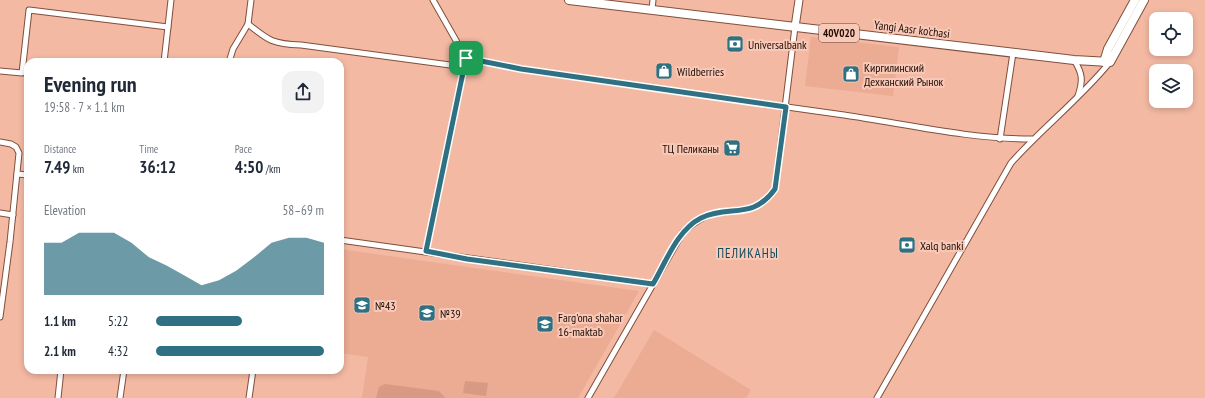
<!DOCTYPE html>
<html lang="en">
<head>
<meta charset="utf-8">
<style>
  :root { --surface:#fff; --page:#f2f2f3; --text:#1f2937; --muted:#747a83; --accent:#2f7083 }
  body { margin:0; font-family:"PT Sans Narrow",sans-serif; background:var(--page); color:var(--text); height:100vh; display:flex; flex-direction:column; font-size:15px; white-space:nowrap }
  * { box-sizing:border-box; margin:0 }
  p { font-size:13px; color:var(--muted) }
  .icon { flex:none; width:22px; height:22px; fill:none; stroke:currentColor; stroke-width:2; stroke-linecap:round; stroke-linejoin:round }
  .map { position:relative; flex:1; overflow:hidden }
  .drawer { position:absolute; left:24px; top:58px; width:320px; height:316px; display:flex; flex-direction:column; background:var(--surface); border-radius:12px; box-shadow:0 2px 6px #0003 }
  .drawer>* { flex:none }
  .fabs { position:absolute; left:1149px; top:12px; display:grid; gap:8px }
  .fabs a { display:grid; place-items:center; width:44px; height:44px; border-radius:8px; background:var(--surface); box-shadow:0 2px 6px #0003; font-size:20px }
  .pin { position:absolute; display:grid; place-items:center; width:34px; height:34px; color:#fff; margin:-17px; border-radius:8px; box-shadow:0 2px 6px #0006 }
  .round { display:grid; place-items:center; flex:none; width:42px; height:42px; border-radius:12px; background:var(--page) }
  .headline { display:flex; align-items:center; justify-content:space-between; height:68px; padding:0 20px }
  h1 { font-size:22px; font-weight:600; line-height:30px }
  .stats { display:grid; grid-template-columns:repeat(3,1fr); gap:6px; height:68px; padding:4px 20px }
  .stats div { display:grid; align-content:center }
  .stats b { font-size:17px; font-weight:600 }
  .stats small { font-size:11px; font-weight:400 }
  .stats p { font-size:11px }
  .chart { height:112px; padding:8px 20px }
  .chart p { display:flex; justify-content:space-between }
  .chart svg { width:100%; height:72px; margin-top:4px; fill:var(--accent); opacity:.7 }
  ul { padding:0 20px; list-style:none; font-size:13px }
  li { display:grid; grid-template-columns:64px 48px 1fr; align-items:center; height:30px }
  li i { height:10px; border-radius:5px; background:var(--accent) }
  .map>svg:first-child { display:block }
  .built { fill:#ecab93 }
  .grass { fill:#d89a83 }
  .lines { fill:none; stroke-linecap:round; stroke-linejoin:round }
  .street-casing { stroke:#814f3c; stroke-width:7 }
  .secondary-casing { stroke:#814f3c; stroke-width:9 }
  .primary-casing { stroke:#814f3c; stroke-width:10 }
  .street { stroke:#fff; stroke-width:5 }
  .secondary { stroke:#fff; stroke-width:7 }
  .primary { stroke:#fff; stroke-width:8 }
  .route-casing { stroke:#fff; stroke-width:8 }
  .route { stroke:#2f7083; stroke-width:5 }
  .labels { text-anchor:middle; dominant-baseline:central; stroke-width:4; stroke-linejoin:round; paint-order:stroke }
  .shield { fill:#f9c9b8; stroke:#61453b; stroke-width:1 }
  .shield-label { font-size:11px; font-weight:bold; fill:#200c05 }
  .street-label { font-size:12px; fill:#200c05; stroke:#f9c9b8 }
  .poi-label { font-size:12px; fill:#200c05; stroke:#f9c9b8; text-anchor:start }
  .neighbourhood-label { font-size:13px; letter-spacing:1px; fill:#134858; stroke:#f9c9b8 }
</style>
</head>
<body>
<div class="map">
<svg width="1205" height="398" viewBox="0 0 1205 398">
  <rect width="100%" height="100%" fill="#f3b9a3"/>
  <g class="built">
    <path d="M811,37L899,47L893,96L805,86Z"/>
    <path d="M340,249L375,254L639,291L578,398H362L368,357L340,353Z"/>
    <path d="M654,330L751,390L746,398H614Z"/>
  </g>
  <g class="grass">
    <path d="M465,381L488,383L486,396L463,393Z"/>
    <path d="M385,384L439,391L445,398H376L379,387Z"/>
  </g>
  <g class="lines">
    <g class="street-casing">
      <g id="street">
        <path d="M652,9L653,0"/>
        <path d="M248,24C269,41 273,44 301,45L465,67"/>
        <path d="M466,58L521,69C629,85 736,100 844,115C906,124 969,139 1032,139"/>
        <path d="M1074,60C1083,74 1083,81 1078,96"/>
        <path d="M164,62L171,0"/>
        <path d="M229,62L233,49L248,24L251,0"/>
        <path d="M0,71L22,73L29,10L168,27"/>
        <path d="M1000,139L1013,53"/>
        <path d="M0,142L11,144L16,147L19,153L10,242L0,317"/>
        <path d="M17,174L28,175"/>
        <path d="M0,213L13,215"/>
        <path d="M340,240L653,284"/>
        <path d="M426,251L466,58L433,0"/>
        <path d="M58,398L61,370"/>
        <path d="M120,398L124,370"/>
        <path d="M249,398L253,370"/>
        <path d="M588,398L683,232C692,225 700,217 712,214C739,207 756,216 775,189L795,27"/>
        <path d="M877,398L1011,163C1042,128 1080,99 1110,62"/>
      </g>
    </g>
    <g class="secondary-casing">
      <path id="secondary" d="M795,27L799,0"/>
    </g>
    <g class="primary-casing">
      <g id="primary">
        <path d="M569,0L1074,60L1110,62L1144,0"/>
        <path d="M1104,62L1108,49L1135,0"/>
      </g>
    </g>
    <use href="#street" class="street"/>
    <use href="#secondary" class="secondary"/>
    <use href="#primary" class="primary"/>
  </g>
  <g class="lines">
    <g class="route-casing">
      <path id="route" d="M466,58L521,69L786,107L775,189C752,221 730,204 701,218C677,230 666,262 653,284L467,259L426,251Z"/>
    </g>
    <use href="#route" class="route"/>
  </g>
  <defs>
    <g id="bank-square" transform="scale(0.9)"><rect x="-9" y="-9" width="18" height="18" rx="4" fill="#2f7083" stroke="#f9c9b8"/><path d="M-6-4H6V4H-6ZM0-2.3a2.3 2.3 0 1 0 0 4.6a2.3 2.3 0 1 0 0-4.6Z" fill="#fff"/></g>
    <g id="shop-square" transform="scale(0.9)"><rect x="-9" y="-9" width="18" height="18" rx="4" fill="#2f7083" stroke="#f9c9b8"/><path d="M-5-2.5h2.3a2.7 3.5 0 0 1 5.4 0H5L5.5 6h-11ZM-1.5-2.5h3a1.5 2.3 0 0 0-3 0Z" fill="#fff"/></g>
    <g id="supermarket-square" transform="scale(0.9)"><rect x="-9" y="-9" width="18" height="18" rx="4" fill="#2f7083" stroke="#f9c9b8"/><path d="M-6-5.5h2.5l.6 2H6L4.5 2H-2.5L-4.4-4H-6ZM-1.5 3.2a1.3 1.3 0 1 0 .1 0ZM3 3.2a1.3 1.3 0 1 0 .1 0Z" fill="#fff"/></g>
    <g id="school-square" transform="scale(0.9)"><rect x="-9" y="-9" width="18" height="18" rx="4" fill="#2f7083" stroke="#f9c9b8"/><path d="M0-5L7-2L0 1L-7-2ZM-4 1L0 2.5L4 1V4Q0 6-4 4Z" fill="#fff"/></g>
  </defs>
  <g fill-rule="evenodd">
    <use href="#bank-square" x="735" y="44"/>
    <use href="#shop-square" x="664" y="71"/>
    <use href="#shop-square" x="851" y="74"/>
    <use href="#supermarket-square" x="732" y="148"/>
    <use href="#bank-square" x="907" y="245"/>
    <use href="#school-square" x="362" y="305"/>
    <use href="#school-square" x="427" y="313"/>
    <use href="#school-square" x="545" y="324"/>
  </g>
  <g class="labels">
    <rect class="shield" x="819" y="24" width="40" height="18" rx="3"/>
    <g class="shield-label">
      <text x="839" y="33">40V020</text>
    </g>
    <g class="street-label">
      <text transform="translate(912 29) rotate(7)">Yangi Aasr ko'chasi</text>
    </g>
    <g class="poi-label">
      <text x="748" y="44">Universalbank</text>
      <text x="864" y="67">Киргилинский<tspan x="864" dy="14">Дехканский Рынок</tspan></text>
      <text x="677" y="71">Wildberries</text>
      <text x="719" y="148" text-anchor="end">ТЦ Пеликаны</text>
      <text x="920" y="245">Xalq banki</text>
      <text x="375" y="305">№43</text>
      <text x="440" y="313">№39</text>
      <text x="558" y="317">Farg'ona shahar<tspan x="558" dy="14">16-maktab</tspan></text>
    </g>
    <g class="neighbourhood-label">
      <text x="748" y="253">ПЕЛИКАНЫ</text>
    </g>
  </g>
</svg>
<div class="fabs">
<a><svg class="icon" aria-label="locate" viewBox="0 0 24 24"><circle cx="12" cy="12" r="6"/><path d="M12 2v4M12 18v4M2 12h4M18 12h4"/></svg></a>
<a><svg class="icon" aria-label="layers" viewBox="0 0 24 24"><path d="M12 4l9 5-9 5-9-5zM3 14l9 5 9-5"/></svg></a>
</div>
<div class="pin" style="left:466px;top:58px;background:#1e9e55"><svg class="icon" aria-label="arrive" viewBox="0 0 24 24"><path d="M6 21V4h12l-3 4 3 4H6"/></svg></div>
<section class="drawer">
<div class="headline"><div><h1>Evening run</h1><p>19:58 · 7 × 1.1 km</p></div><a class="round"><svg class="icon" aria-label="share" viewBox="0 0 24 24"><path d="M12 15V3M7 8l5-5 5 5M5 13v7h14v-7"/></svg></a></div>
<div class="stats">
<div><p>Distance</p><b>7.49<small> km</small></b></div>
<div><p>Time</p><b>36:12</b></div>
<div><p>Pace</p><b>4:50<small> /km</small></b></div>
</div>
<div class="chart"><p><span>Elevation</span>58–69 m</p>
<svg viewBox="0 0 160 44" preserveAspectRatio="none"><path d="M0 44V12L10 12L20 6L30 6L40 6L50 12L60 21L70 26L80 32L90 38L100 35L110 29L120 21L130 12L140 9L150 9L160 12V44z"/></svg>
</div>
<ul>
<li><b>1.1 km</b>5:22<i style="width:51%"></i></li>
<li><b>2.1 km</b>4:32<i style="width:100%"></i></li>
</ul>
</section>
</div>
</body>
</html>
